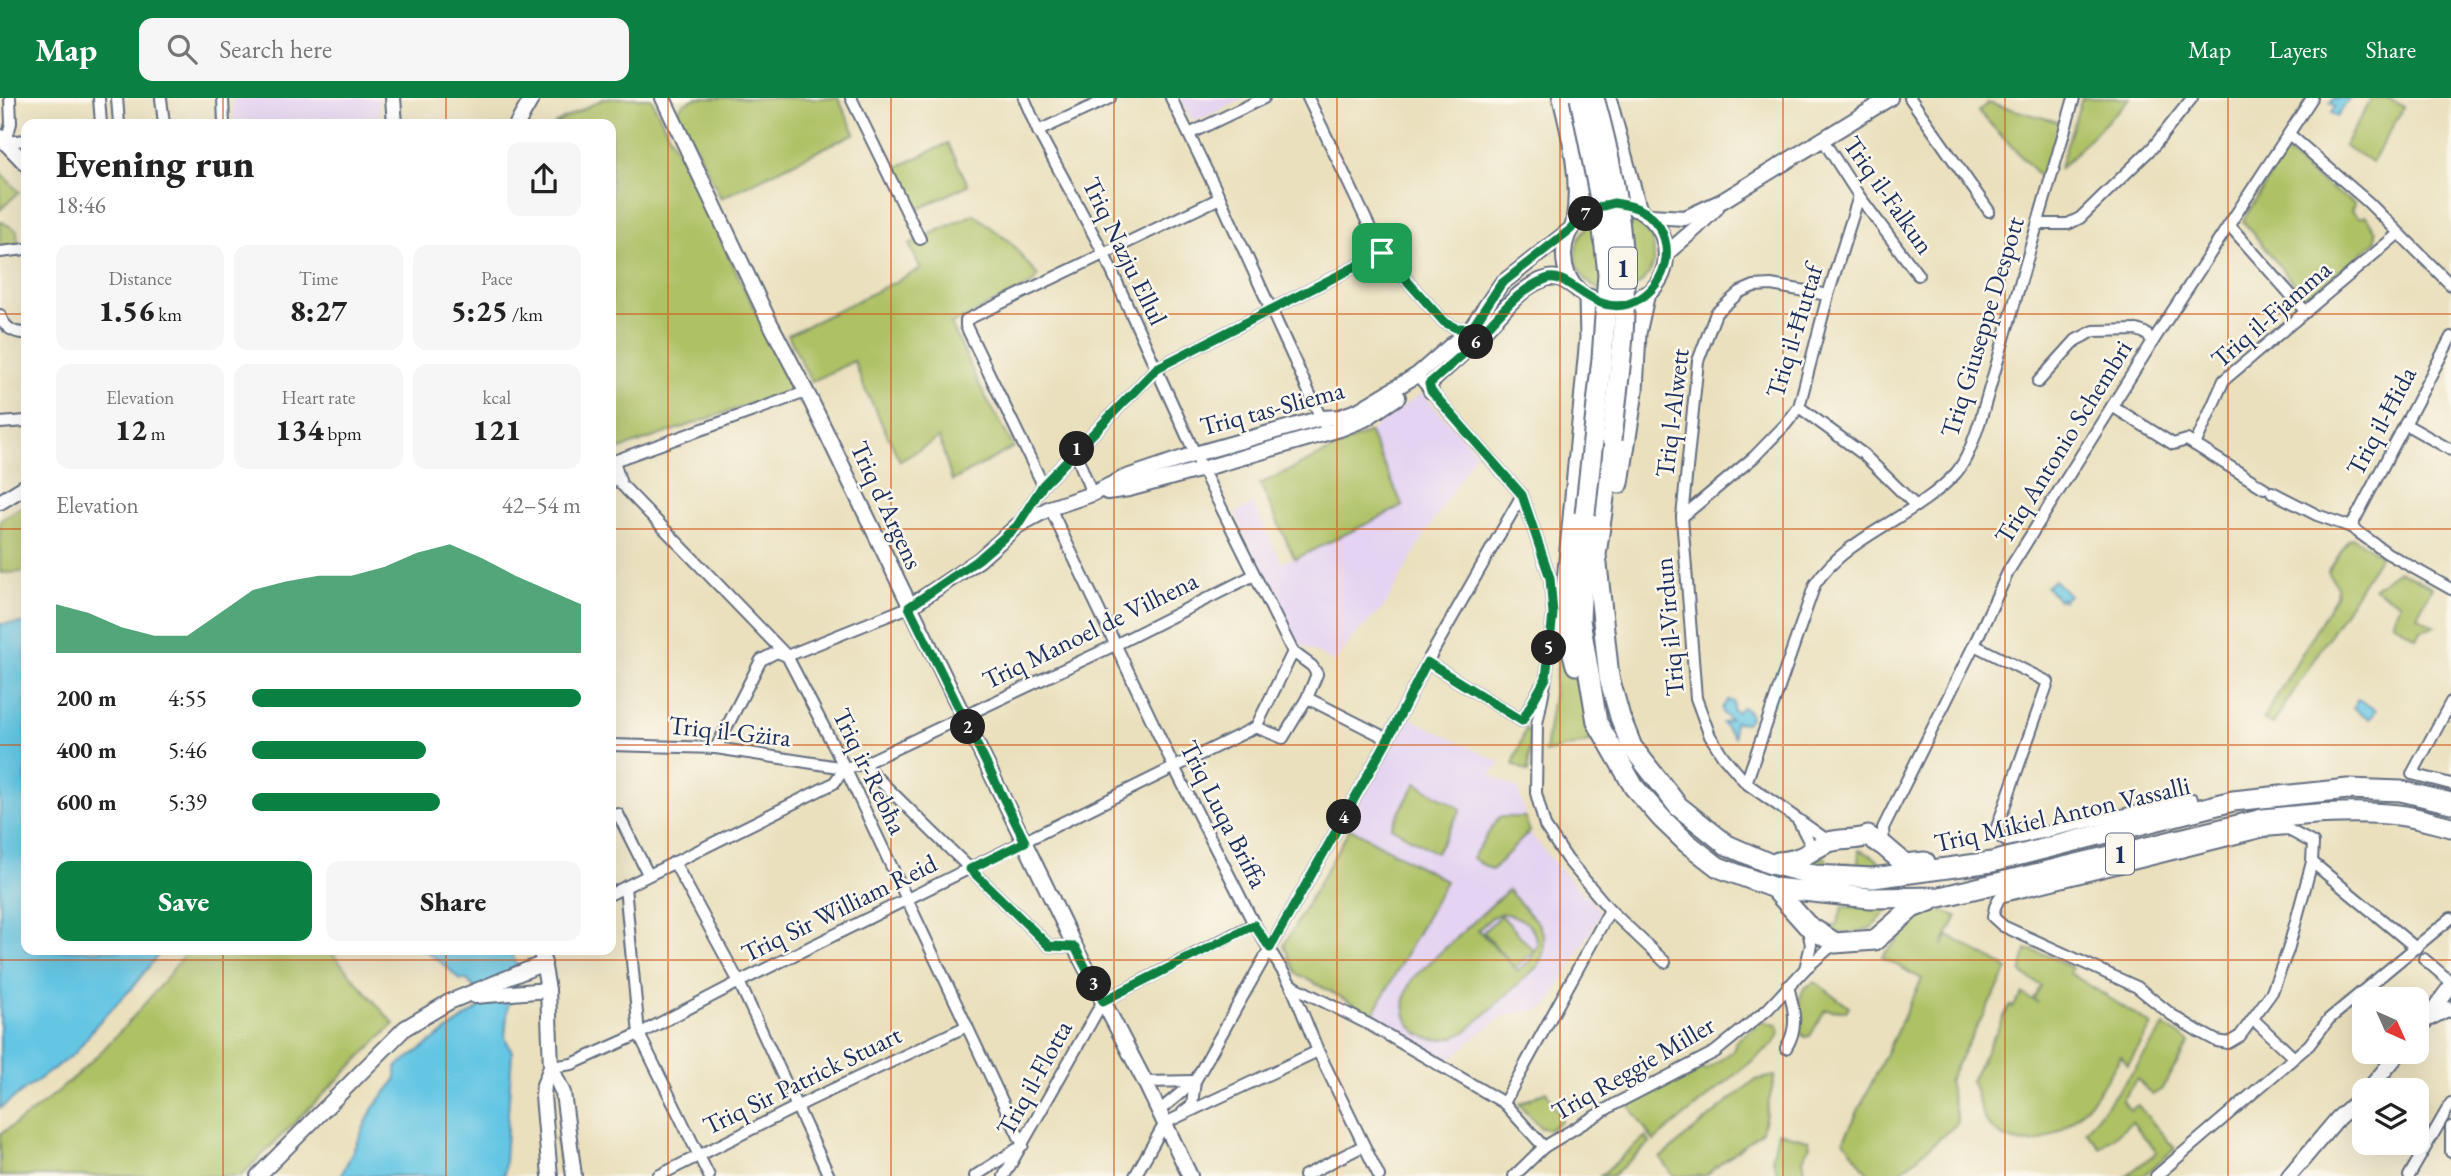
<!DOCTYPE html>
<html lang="en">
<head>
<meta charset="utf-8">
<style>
  :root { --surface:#fff; --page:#f6f6f6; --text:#222; --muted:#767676; --accent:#0b8043 }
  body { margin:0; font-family:"EB Garamond",serif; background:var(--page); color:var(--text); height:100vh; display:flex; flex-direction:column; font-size:26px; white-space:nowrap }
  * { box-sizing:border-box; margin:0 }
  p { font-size:23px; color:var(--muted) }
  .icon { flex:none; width:38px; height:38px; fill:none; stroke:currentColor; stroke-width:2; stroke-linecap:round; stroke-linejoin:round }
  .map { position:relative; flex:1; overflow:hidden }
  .details { position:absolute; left:21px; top:21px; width:595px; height:836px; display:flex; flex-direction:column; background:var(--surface); border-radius:14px; box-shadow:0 7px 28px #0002 }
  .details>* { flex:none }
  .needle { width:46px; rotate:135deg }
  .buttons { position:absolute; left:2352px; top:889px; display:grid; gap:14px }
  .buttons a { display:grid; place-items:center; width:77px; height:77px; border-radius:14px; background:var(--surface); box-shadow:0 7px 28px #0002; font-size:35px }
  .pin { position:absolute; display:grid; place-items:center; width:60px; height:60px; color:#fff; margin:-30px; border-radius:14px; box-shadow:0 4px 10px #0006 }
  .km { position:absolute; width:35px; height:35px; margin:-18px; border-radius:50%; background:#222; color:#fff; font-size:19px; line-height:35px; text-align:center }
  .round { display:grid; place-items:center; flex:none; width:74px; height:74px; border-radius:14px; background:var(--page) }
  .head { display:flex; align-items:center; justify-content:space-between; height:119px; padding:0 35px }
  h1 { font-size:38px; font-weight:800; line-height:52px }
  .stats { display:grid; grid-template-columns:repeat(3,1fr); gap:10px; height:119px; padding:7px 35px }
  .stats div { display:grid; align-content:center; border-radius:14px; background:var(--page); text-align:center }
  .stats b { font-size:30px; font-weight:800 }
  .stats small { font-size:19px; font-weight:400 }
  .stats p { font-size:19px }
  .chart { height:196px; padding:14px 35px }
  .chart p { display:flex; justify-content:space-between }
  .chart svg { width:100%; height:126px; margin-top:7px; fill:var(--accent); opacity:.7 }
  .action { display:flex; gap:14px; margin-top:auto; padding:14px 35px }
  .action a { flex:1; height:80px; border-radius:14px; background:var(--accent); color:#fff; font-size:28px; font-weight:800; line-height:80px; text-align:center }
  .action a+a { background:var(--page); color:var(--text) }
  ul { padding:0 35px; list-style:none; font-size:23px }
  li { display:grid; grid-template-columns:112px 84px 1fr; align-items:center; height:52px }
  li i { height:18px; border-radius:9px; background:var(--accent) }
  header { display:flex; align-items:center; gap:42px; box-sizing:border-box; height:98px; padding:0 35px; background:var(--accent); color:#fff }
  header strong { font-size:33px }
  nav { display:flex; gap:38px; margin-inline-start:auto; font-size:24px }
  .search { width:490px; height:63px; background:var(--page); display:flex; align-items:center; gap:18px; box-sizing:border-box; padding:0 24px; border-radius:14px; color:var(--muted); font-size:26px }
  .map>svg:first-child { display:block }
  .built { fill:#e4d3f2 }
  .green { fill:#aec165; stroke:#647862; stroke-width:2; fill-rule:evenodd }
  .water { fill:#65c6e4; stroke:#407aa1; stroke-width:2 }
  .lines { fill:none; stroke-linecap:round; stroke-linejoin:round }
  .street-casing { stroke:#636d7f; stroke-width:14 }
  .secondary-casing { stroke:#636d7f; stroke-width:18 }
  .highway-casing { stroke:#636d7f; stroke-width:23 }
  .street { stroke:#fff; stroke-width:10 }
  .secondary { stroke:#fff; stroke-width:14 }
  .highway { stroke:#fff; stroke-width:19 }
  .highway-bridge-casing { stroke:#636d7f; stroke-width:23; stroke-linecap:butt }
  .highway-bridge { stroke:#fff; stroke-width:19 }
  .route-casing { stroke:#fff; stroke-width:14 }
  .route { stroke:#0b8043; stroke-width:9 }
  .grid { fill:none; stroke:#d45514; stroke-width:2; stroke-opacity:0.55 }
  .labels { text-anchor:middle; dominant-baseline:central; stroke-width:5; stroke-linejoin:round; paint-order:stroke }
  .shield { fill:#fbf7ec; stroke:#5e6b89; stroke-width:2 }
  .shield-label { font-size:24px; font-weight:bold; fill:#1b2f5e }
  .street-label { font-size:26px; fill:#1b2f5e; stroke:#fbf7ec }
</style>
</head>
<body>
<header>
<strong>Map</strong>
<div class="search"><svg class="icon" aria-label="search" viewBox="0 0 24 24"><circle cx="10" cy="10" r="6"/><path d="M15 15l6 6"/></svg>Search here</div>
<nav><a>Map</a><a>Layers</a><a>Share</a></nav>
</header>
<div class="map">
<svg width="2451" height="1078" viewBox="0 0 2451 1078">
  <rect width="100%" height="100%" fill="#fbf7ec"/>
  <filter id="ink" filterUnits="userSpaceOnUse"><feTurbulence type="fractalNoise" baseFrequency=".0143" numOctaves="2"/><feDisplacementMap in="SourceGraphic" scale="14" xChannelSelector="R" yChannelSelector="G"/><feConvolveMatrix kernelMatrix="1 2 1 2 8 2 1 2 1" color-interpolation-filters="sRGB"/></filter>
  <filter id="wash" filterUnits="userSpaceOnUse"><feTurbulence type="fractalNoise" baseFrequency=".00686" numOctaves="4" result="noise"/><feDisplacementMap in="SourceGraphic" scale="28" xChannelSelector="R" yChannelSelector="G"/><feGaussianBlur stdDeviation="1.57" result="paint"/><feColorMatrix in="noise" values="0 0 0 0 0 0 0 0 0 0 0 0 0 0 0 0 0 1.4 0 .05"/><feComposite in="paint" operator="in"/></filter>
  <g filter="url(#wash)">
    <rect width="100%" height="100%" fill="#eae0bd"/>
    <g class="built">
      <rect x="233" y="0" width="146" height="26"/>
      <path d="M1181,0H1246L1199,22L1191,20Z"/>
      <path d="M1422,295L1476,355L1418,448L1385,508L1351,541L1335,565L1292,541L1235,415L1253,406L1282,465L1403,408L1369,334Z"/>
      <path d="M1410,620L1503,666L1492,673L1491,677L1518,691L1529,734L1558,769L1601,814L1547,910L1506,917L1480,935L1449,962L1296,875L1284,847L1350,731L1345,728Z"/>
    </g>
    <g class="green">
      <path d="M605,0H651L794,291L611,354V26H554Z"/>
      <path d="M696,0H838L855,35L721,100L677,12L684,5Z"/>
      <path d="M2082,0H2130L2059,72Z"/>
      <path d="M2372,0H2387L2404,9L2372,64L2344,48Z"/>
      <path d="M1988,5L2063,25L2045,84L1978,13Z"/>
      <path d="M948,45L968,87L913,114L893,71Z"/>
      <path d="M2285,53L2310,77L2355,106L2352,113L2359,120L2366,118L2376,134V143L2307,202L2243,123Z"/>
      <path d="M0,74L19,94L0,112Z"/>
      <path d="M974,116L1011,145L1038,178L1032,186L951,226L979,287L1014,349L952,383L939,340L900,363L864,289L854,263L811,284L788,237L921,171L909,146Z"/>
      <circle cx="1615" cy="156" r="39"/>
      <path d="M0,123L17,132L18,148L0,149Z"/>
      <path d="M1369,334L1403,408L1295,461L1260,386Z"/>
      <path d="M26,406V474L0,475V422Z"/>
      <path d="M2354,440L2381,457L2272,627L2263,621L2336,498L2337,488L2328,474L2349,441Z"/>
      <path d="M2399,472L2432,489L2417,518L2435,528L2421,532L2417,540L2392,524L2400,506L2374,490Z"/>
      <path d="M1562,532C1570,570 1581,606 1597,642L1545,655Z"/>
      <path d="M1526,630L1531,637L1528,674L1513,666Z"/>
      <path d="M1416,685L1461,711L1436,755L1391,729Z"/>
      <path d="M1499,719H1525L1529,734L1492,772L1472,760Z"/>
      <path d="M1350,730L1446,783L1373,917L1296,875L1284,847Z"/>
      <path d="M1859,752L1873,758L1889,773L1806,767L1811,761L1813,764L1824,758L1830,767L1847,765L1858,767Z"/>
      <path d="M1508,792L1538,825L1544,837V853L1538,868L1467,933C1425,958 1387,923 1413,880ZM1502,815C1524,820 1531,824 1538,845L1530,863L1518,873L1515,870L1534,853L1501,817L1483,834L1514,869L1478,832L1492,819Z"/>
      <path d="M1798,807L1809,808L1807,811L1820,828H1836L1843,809L1885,808L1887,813L1871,830L1845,836L1812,826Z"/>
      <path d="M1938,811L1957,818L1942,848L1949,838L2008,871L1948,983L1958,1025L1895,1078H1870L1844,1042L1922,881L1882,859L1925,813Z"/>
      <path d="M2026,851L2047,857L2072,870L2070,875L2152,927L2128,967L2121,958C2095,1003 2043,1078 1989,1028C1978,1014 1979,997 1971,983L2010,907L2013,909L2023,896L2038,905L2033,901L2041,888L2021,875Z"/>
      <path d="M188,852H329L394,926L241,1078H0V1036C75,989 134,922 188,852Z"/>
      <path d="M1815,884L1849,909L1846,913L1825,912L1810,938L1805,939L1799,934L1800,900L1804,890Z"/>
      <path d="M1762,923L1777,927L1780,934L1774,945L1654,1043L1627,1005L1697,970L1706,972L1733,953L1736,943Z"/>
      <path d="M2164,928L2190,944L2161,992L2152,997L2137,981L2122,1002L2130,1012L2138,1007L2175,1051L2143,1078H2126L2157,1054L2132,1024L2100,1050L2086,1033L2132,975Z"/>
      <path d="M1775,978L1762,1033L1705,1078H1673L1660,1060L1755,982Z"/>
      <path d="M1546,993L1562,1022L1550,1031L1541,1030L1519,1006Z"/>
      <path d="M1778,1034L1808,1042L1810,1048L1803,1061L1806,1078H1779L1772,1059Z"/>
      <path d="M1646,1038L1650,1045L1612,1078H1600Z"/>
      <path d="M561,1039L566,1078H561L556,1040Z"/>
    </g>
    <g class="water">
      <path d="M2334,0H2350L2337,19L2331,15L2335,8L2330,5Z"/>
      <path d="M2054,482L2069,497L2063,503L2061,500L2059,502L2046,489Z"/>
      <path d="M26,525V852H162L132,890L98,925L75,955L0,1010V526Z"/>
      <path d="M2358,601L2376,612L2370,621L2353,610Z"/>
      <path d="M1728,602L1733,604V613L1737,614L1742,609L1749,614L1750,620L1746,625L1734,624V639L1722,625L1730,621L1723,616L1722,610Z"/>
      <path d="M424,852H510L516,866L514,902L508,907L505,939L512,954L504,1078H341L373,1010L396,982V969L483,907C483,898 473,888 467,882H460L447,869Z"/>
    </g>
  </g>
  <g filter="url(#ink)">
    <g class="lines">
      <g class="street-casing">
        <g id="street">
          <path d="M10,0L11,25L6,44L26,42"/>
          <path d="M99,0L101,26"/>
          <path d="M117,0L119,26"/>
          <path d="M161,0L164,26"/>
          <path d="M223,0L224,26"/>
          <path d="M851,0L920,141"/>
          <path d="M1024,0L1038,33L1104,156L1202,371L1293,554L1312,568L1317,576L1307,600L1283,640L1256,629L1293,554"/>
          <path d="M1171,0L1220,100L1324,327"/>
          <path d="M1308,0L1382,155L1444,224L1456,230H1471"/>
          <path d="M1910,0L1989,113"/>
          <path d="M1038,33L1110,0"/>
          <path d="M1189,36L1264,0"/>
          <path d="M2289,36L2368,104L2451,187"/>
          <path d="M1823,42L1859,98L1918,177"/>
          <path d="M2039,126H2068L2080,120L2153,49L2192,0"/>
          <path d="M2230,128L2306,214"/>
          <path d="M0,154L26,151"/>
          <path d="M1828,197L1771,187L1754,188L1740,194L1716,215L1698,263L1682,419L1696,600L1710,638L1723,658L1746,685L1830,744"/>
          <path d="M0,217C4,229 14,236 26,235"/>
          <path d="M1422,283L1522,397L1550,480L1553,516L1546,580L1537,626L1536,695L1545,728L1567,761L1610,812L1665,864"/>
          <path d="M2038,284L2076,242L2094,233L2137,232L2145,235L2153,243"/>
          <path d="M2112,308L2173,346L2187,342L2264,390"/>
          <path d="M1799,309L1863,356L1916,408"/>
          <path d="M0,325L26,323"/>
          <path d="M2405,326L2451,352"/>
          <path d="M2195,347L2224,282L2398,136"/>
          <path d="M1075,353L1092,396"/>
          <path d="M614,363L621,386L787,558L845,670L1023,1047"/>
          <path d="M611,364L806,294"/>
          <path d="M611,385L613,365"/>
          <path d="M1043,387L966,228V222L1220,100"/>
          <path d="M2272,394L2317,417L2351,429L2387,455L2451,491"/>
          <path d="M1050,410L1174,669L1254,826L1291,887L1318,953L1379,1078"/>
          <path d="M1682,419L1754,359L1786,326L1799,309L1828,197L1859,98"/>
          <path d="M1018,427L1043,387L1157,270L1382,155"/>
          <path d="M2351,429L2451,239"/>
          <path d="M1974,547L2048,584L1995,735L2006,743L2192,701"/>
          <path d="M1427,564L1522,623L1541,588"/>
          <path d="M1307,600L1388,641"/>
          <path d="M2451,604L2412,676L2451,686"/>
          <path d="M611,647L716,650L845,670L863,666L1115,547L1254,477"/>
          <path d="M716,650L761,562L777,554L787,558L909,509"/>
          <path d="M863,666L1049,848L1075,849"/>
          <path d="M1746,685L1815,486C1850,435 1915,420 1956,375C1968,361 1975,338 1981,320L2074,0"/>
          <path d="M611,719L618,716L648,776"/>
          <path d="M1798,722L1814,753"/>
          <path d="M2287,731L2313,745L2312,764L2288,852L2272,894L2240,938L2228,945L2217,943L2198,933L2172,917L2137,889L2003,828L1993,819L1995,809L2000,799L2265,733Z"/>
          <path d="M1884,748L1883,730L1974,547L2009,472L2153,243L2312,0"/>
          <path d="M674,764L739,884L829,1078"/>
          <path d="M2312,764L2416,850"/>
          <path d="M625,789L639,936L709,1078"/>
          <path d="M611,796L834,685L845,670"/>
          <path d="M2424,861L2451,884"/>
          <path d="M1805,871L1811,847L1807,827"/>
          <path d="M1291,887L1372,928L1504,1005L1544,1049"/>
          <path d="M2254,922L2293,959"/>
          <path d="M1786,950C1799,929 1794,911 1788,888"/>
          <path d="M551,969L572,966L639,936L739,884L1256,629"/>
          <path d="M1145,984L1195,983"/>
          <path d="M1504,1005L1610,812"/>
          <path d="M1159,1013L1195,983L1388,641L1427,564L1522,397"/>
          <path d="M1183,1014L1192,1007L1195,983"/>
          <path d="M2451,1029V1054"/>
          <path d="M658,1078L808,1003L967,928"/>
          <path d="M975,1078L1017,1051"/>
          <path d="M1004,1078L1103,903L1254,826"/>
          <path d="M1135,1078L1165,1025L1318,953"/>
          <path d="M1304,1078L1363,1048"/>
          <path d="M1514,1078L1544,1049L1615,1006L1715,954L1768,911L1805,871L1835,845"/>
          <path d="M2156,1078L2309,947L2329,921L2451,820"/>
          <path d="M2409,1078L2451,1005"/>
        </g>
      </g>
      <g class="secondary-casing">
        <g id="secondary">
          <path d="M393,0L395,26"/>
          <path d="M663,0L769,223L811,303L1075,849L1145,984L1190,1078"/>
          <path d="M517,26L532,0"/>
          <path d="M0,39L26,66"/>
          <circle cx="1615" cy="157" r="51"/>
          <path d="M1650,118L1685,120L1722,103L1890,0"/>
          <path d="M1667,155L1696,130L1716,110"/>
          <path d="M1452,261C1462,253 1472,245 1481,236C1501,217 1521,186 1549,180C1560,177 1569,186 1578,192"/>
          <path d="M1431,293L1429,286L1461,257"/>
          <path d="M1107,394L1129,391L1202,371L1340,331L1365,321L1398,299"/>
          <path d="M0,404L26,388"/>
          <path d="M909,509L979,462L1017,428L1050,410L1092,396L1124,380L1195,356L1322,320L1340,319L1359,312L1417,277L1471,230L1501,186L1571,131"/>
          <path d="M541,852L548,892L551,969L563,995L574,1078"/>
          <path d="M475,898L548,892"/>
          <path d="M2430,920L2447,911L2451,912"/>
          <path d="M2417,934L2451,888"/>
          <path d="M2368,992L2400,954"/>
          <path d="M258,1078L405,930L449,904L544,865"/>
          <path d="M550,1078L543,998L544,987L551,969"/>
          <path d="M2289,1078L2338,1020L2364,997"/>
        </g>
      </g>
      <g class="highway-casing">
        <g id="highway">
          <path d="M1563,0C1573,41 1583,82 1576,124"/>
          <path d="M1606,0L1636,109"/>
          <path d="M1612,342L1596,457L1609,579L1620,619L1632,649L1678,708L1727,747L1768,765L1814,777L1873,780L1992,764L2233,703L2348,691L2401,693L2451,705"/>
          <path d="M1619,385L1633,293L1636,235L1644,199"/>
          <path d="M1585,416L1580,522L1597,624L1634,689L1662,721L1687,745L1718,769L1774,790L1870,800L1940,799L2263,721C2308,716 2353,712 2398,717C2416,719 2434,725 2451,729"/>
          <path d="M1576,567L1567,532L1566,494L1590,240L1589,201"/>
          <path d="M1778,764C1806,762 1807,753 1829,744C1841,740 1855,743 1868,738L1884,748L1905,766L1925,764"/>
          <path d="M1774,790L1807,827L1835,845L1875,842L1912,810L1930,803"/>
        </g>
      </g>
      <use href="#street" class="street"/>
      <use href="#secondary" class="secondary"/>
      <use href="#highway" class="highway"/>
      <g class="highway-bridge-casing">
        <g id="highway-bridge">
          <path d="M1580,0L1599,96L1608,176L1602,260L1585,416"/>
          <path d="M1594,0C1611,59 1622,124 1624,186C1626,237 1617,290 1612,342"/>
        </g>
      </g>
      <use href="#highway-bridge" class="highway-bridge"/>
    </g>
  </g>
  <g class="lines" filter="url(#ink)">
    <g class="route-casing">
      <path id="route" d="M1614,105C1627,107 1639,109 1649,117C1681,145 1666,194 1628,206C1591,217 1569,172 1546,181C1519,191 1500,216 1481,236L1479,242L1429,286L1431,293L1522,397L1550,480L1553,516L1546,580L1522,623L1427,564L1388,641L1270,850L1254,827L1103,903L1075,849L1049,848L970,771L1025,744L909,509L979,461L1017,428L1043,387L1157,270L1382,155L1444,224L1456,230H1472L1501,186L1571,131C1582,115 1596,109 1614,105Z"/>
    </g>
    <use href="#route" class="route"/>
  </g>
  <path class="grid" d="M223,0V26M446,0V26M668,0V1078M891,0V1078M1114,0V1078M1337,0V1078M1560,0V1078M1783,0V1078M2005,0V1078M2228,0V1078M0,216H26M611,216H2451M0,431H26M611,431H2451M0,647H26M611,647H2451M223,852V1078M446,852V1078M0,862H2451"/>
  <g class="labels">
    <g class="shield">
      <rect x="1609" y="149.5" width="28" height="41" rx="5"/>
      <rect x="2106" y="735.5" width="28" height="41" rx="5"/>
    </g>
    <g class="shield-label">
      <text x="1623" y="170">1</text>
      <text x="2120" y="756">1</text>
    </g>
    <g class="street-label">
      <text transform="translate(1889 97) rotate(55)">Triq il-Falkun</text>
      <text transform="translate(1125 153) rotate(64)">Triq Nazju Ellul</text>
      <text transform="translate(2271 216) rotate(-41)">Triq il-Fjamma</text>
      <text transform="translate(1982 229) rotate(-73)">Triq Giuseppe Despott</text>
      <text transform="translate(1794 233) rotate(-73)">Triq il-Ħuttaf</text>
      <text transform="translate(1272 310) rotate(-15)">Triq tas-Sliema</text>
      <text transform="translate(1672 315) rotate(-83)">Triq l-Alwett</text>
      <text transform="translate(2381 323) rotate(-62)">Triq il-Ħida</text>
      <text transform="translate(2063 344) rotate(-58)">Triq Antonio Schembri</text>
      <text transform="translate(887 407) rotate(65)">Triq d'Argens</text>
      <text transform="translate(1669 529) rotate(-95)">Triq il-Virdun</text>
      <text transform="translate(1090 532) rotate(-26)">Triq Manoel de Vilhena</text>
      <text transform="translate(730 633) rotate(6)">Triq il-Gżira</text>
      <text transform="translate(870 673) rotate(64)">Triq ir-Rebħa</text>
      <text transform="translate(1224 716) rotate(63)">Triq Luqa Briffa</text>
      <text transform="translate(2062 716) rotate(-13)">Triq Mikiel Anton Vassalli</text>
      <text transform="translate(839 810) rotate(-26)">Triq Sir William Reid</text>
      <text transform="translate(1633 970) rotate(-30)">Triq Reggie Miller</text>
      <text transform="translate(1034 980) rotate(-61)">Triq il-Flotta</text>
      <text transform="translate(802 982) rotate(-26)">Triq Sir Patrick Stuart</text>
    </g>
  </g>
</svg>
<div class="buttons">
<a><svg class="needle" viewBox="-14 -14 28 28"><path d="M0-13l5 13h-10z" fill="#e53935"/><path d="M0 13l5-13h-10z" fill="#767676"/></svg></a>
<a><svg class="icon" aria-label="layers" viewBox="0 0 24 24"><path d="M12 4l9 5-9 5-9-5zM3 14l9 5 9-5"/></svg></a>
</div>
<div class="pin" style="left:1382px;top:155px;background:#1e9e55"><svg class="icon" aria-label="arrive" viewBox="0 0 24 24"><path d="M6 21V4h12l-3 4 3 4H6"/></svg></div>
<b class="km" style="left:1077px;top:351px">1</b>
<b class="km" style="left:968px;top:629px">2</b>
<b class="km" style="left:1094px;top:886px">3</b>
<b class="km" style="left:1344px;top:719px">4</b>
<b class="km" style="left:1549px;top:550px">5</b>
<b class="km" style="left:1476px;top:244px">6</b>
<b class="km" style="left:1586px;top:116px">7</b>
<section class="details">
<div class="head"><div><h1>Evening run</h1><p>18:46</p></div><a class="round"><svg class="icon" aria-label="share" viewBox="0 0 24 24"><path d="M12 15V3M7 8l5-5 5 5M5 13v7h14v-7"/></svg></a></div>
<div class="stats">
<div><p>Distance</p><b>1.56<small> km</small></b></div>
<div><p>Time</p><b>8:27</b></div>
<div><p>Pace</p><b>5:25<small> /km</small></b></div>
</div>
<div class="stats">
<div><p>Elevation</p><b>12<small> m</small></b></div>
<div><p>Heart rate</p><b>134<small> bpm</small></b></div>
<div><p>kcal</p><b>121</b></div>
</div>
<div class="chart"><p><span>Elevation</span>42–54 m</p>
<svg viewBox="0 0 160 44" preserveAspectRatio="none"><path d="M0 44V27L10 30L20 35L30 38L40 38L50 30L60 22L70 19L80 17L90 17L100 14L110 9L120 6L130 11L140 17L150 22L160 27V44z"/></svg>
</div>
<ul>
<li><b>200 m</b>4:55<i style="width:100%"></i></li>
<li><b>400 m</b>5:46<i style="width:53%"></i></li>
<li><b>600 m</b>5:39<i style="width:57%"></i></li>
</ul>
<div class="action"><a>Save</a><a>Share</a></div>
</section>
</div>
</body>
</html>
